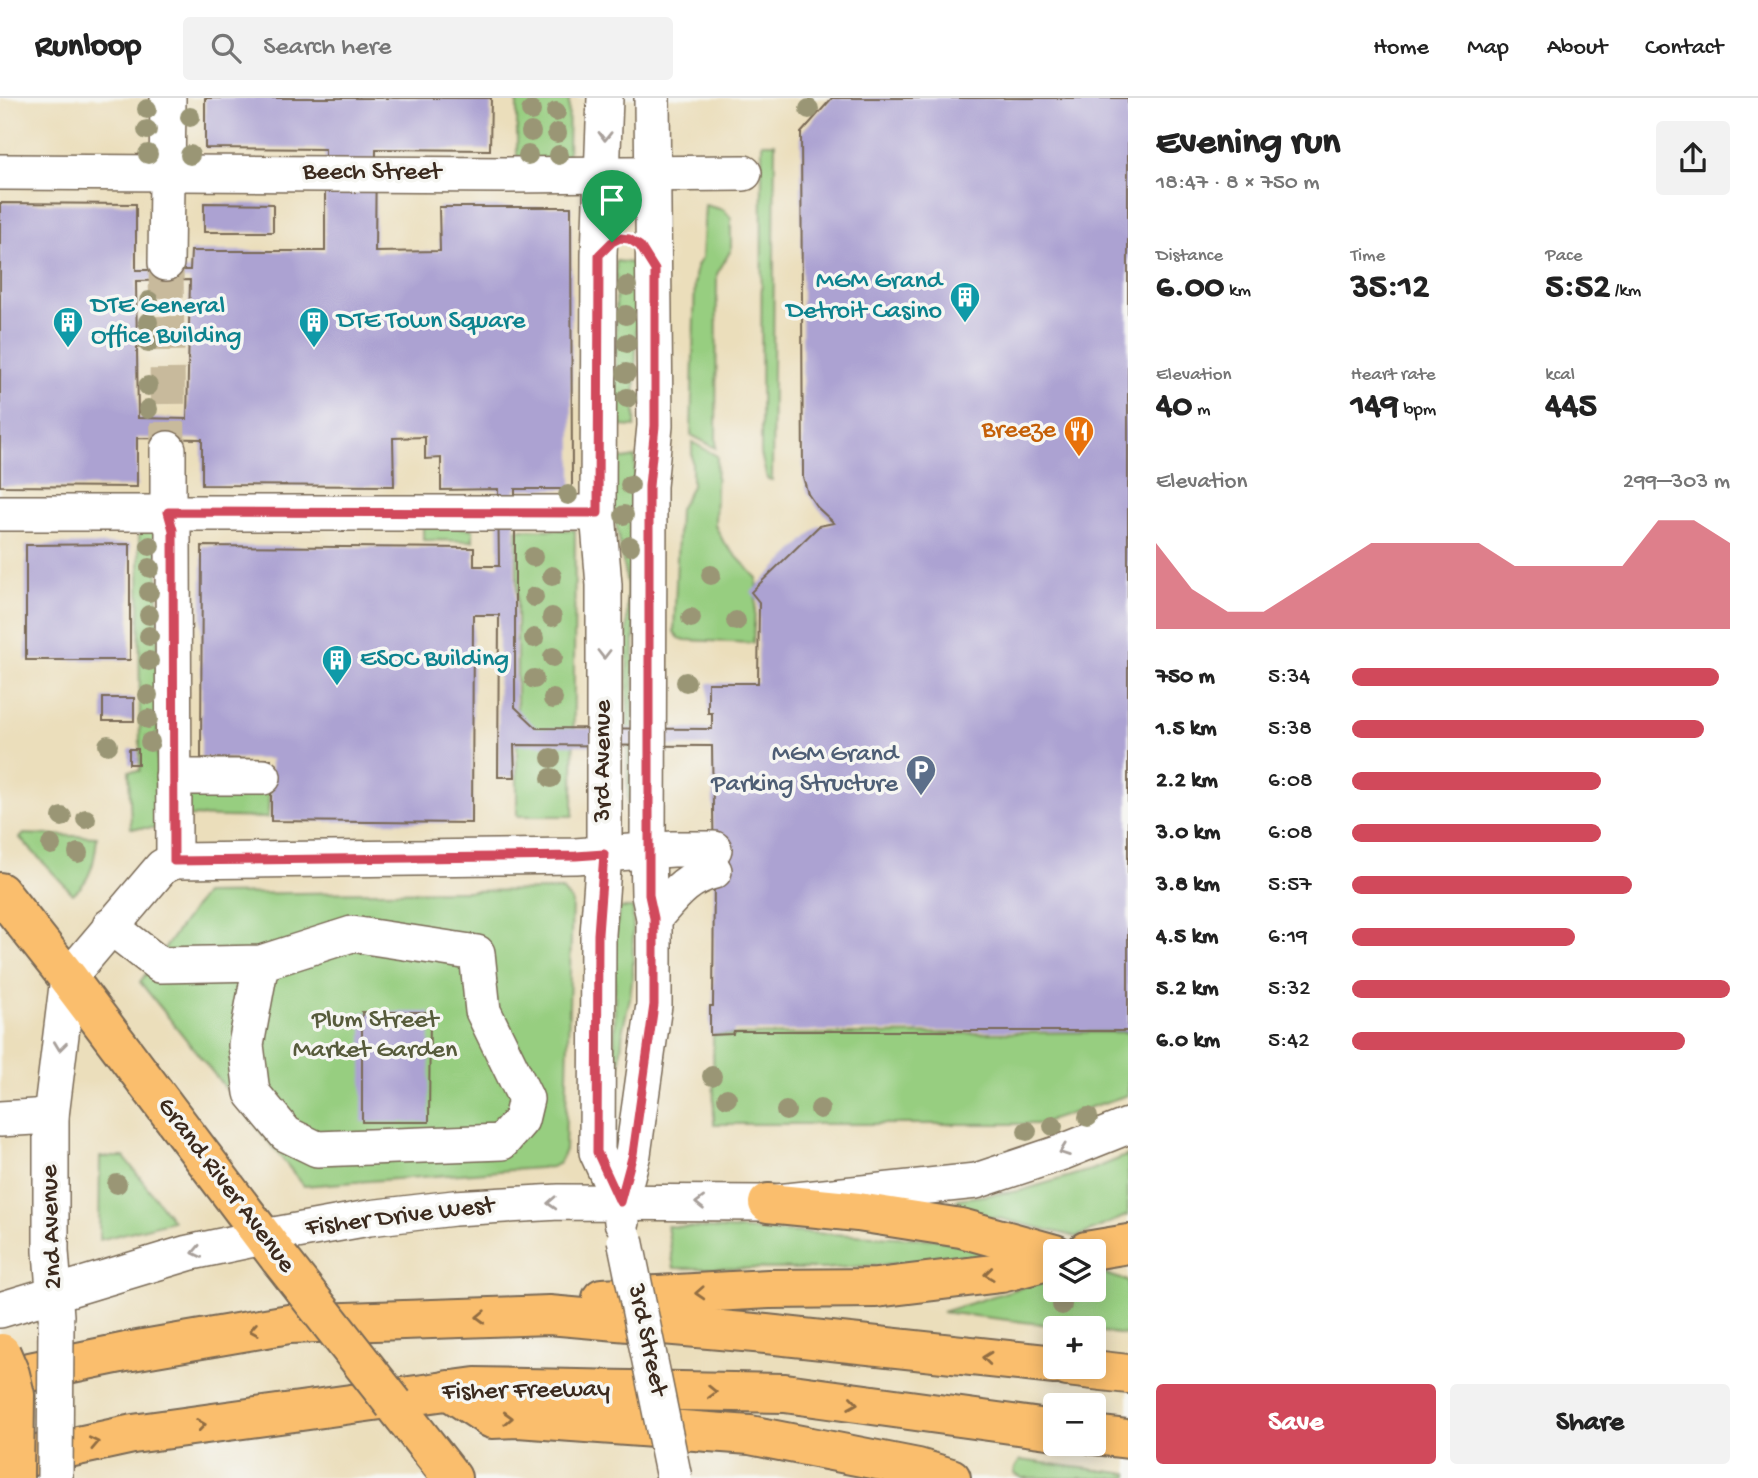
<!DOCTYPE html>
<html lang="en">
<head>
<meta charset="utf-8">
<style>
  :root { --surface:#fff; --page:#f2f2f2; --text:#222; --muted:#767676; --line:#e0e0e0; --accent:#d1495b }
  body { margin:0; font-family:"Gochi Hand",sans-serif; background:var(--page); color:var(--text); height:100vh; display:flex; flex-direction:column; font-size:26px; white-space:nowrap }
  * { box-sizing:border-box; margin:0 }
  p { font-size:23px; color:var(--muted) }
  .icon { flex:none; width:38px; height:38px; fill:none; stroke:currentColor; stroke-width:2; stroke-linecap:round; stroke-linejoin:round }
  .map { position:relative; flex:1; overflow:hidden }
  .drawer { display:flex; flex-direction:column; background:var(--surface); width:630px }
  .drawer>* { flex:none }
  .buttons { position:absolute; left:1043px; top:1141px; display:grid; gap:14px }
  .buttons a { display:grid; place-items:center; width:63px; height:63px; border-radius:7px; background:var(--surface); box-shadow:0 4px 18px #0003; font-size:35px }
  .pin { position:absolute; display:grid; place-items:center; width:60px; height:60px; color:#fff; margin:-72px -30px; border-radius:50% 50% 50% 0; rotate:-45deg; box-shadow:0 0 7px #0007 }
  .pin .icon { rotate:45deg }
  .round { display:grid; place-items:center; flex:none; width:74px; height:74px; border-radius:7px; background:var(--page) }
  .overview { display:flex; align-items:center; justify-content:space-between; height:119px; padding:0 28px }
  h1 { font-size:38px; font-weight:700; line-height:52px }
  .metrics { display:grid; grid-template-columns:repeat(3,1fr); gap:10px; height:119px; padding:7px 28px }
  .metrics div { display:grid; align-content:center }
  .metrics b { font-size:35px; font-weight:700 }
  .metrics small { font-size:19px; font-weight:400 }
  .metrics p { font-size:19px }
  .chart { height:196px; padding:14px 28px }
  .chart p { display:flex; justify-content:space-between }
  .chart svg { width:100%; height:126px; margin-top:7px; fill:var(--accent); opacity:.7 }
  .action { display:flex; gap:14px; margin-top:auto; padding:14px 28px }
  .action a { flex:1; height:80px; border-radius:7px; background:var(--accent); color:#fff; font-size:28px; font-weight:700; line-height:80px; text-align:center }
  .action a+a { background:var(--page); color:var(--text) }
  ul { padding:0 28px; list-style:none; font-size:23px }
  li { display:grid; grid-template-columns:112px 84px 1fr; align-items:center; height:52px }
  li i { height:18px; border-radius:9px; background:var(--accent) }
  header { display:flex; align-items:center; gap:42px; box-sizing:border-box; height:98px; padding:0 35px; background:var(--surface); border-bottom:2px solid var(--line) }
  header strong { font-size:33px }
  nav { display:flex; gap:38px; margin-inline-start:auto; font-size:24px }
  .search { width:490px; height:63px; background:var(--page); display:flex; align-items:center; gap:18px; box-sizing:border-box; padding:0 24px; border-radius:7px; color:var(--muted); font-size:26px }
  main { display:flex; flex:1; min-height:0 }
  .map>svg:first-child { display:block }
  .green { fill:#97ce80; stroke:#697c4f; stroke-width:2 }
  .building { fill:#aca2d2; fill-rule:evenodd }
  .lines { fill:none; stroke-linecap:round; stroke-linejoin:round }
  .minor-tunnel { stroke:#c8ba9c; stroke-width:35; stroke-dasharray:35 18; stroke-linecap:butt }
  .minor-casing { stroke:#796955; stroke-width:38 }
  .major-casing { stroke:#796955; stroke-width:42 }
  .highway-casing { stroke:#796955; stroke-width:42 }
  .minor { stroke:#fff; stroke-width:35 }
  .major { stroke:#fabe6d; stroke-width:38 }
  .highway { stroke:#fabe6d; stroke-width:38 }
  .minor-bridge-casing { stroke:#796955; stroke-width:38; stroke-linecap:butt }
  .major-bridge-casing { stroke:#796955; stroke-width:42; stroke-linecap:butt }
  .highway-bridge-casing { stroke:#796955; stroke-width:42; stroke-linecap:butt }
  .minor-bridge { stroke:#fff; stroke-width:35 }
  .major-bridge { stroke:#fabe6d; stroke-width:38 }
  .highway-bridge { stroke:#fabe6d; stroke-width:38 }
  .tree { fill:#9a9675 }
  .oneway { stroke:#a79f9a }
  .oneway2 { stroke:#916d42 }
  .route-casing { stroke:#fff; stroke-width:14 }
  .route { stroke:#d1495b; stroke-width:9 }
  .labels { text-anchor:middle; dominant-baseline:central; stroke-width:7; stroke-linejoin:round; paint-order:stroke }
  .street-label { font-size:26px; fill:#3b2a1e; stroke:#f6f6f2 }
  .culture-label { font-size:26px; fill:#0d838f; stroke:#f6f6f2; text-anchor:start }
  .food-label { font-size:26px; fill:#c56008; stroke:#f6f6f2; text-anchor:end }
  .service-label { font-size:26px; fill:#4e5e75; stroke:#f6f6f2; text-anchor:end }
  .park-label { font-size:26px; fill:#575b3b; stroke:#f6f6f2 }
</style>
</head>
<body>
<header>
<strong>Runloop</strong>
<div class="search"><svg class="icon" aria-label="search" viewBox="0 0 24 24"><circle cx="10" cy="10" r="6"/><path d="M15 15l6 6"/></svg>Search here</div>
<nav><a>Home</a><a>Map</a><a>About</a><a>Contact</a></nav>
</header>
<main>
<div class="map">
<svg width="1128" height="1380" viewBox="0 0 1128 1380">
  <rect width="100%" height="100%" fill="#f6f6f2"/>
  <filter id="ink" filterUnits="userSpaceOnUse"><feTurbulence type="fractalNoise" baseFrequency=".0143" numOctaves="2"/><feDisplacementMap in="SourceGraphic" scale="14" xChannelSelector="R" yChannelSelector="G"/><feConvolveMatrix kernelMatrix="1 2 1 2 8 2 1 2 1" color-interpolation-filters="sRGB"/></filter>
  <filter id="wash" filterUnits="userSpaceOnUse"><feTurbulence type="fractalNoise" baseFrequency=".00686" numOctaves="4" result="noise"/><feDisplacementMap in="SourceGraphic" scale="28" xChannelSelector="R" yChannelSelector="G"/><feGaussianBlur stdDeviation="1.57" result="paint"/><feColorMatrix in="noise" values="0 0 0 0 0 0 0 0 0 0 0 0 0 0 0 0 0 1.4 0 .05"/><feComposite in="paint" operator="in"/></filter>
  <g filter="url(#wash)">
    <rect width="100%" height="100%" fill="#ebdebb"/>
    <g class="green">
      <path d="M517,0H569L568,62L517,61Z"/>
      <path d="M762,45H775L772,382L767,381L761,356Z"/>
      <path d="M705,107L724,112L731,120V152L717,176L716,350L691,337L695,178L697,168L702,160Z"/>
      <path d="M616,163L632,165L637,177L635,329L621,328L616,316Z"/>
      <path d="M692,344L717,358L715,427L724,445L757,480L753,545L685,542L679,540L674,534L679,411L692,388Z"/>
      <path d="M615,359L624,361L635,359L633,694L628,714L627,486L614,415Z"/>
      <path d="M423,426L473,431V443L423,442Z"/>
      <path d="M139,431H158L157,730H131L129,673H140Z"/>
      <path d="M517,431L575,432L573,718H517Z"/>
      <path d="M269,692L268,720L184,718L187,693Z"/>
      <path d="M24,736L97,739C95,761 92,782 73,796L20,740Z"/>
      <path d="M562,792L572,803L565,1052L559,1065L552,1069L304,1088L140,884L204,796Z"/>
      <path d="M619,810H633V874L630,900L623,930L614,1032L615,843Z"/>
      <path d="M1128,934V997L1039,1026H714L713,937Z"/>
      <path d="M1128,1057V1117L1077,1139L998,1120L952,1115L958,1101L1020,1093L1094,1071Z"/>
      <path d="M100,1059H124L173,1123L99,1142Z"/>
      <path d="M667,1128L935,1141L1018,1157L822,1171L674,1170Z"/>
      <path d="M1094,1173L1128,1183V1237L1094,1233V1230H1073L942,1214L1055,1179V1192H1094Z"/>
      <path d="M1020,1362L1128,1376V1380H1022L1014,1376L1015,1370Z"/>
    </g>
    <g id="blocks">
      <g class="building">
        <path d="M205,0H491L490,52L376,51L375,154L440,153L439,109H571L572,391H515V609L537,630L712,631V615H708V585H758L759,504L751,494L819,428L834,425L817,409L808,396L803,379L801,35L832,0H1128V933H734L733,936L710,937V908H713L714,773L712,648L514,647L515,679H498L499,517H473L472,725L271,723V661L201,660L202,448L474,450V468H499L498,391L441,392V360L425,361V339L393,340L394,388L202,387V341L137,340V389L0,388V105L136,106V172H190L191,153H325V51L205,50ZM190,182L187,321L138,320L136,183Z"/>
        <path d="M204,105L273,106V134H204Z"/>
        <path d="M130,446V562H26V447Z"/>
        <rect x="103" y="600" width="31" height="23"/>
        <rect x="129" y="651" width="9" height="15"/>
        <path d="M362,914H430L429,1024H362Z"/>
      </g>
    </g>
  </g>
  <g filter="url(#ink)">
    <use href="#blocks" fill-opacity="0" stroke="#796955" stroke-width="2"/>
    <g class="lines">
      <path class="minor-tunnel" d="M166,165L168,351"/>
      <g class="minor-casing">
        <g id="minor">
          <path d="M605,0L599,157L598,415L604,487V756L598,836L597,1054L620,1104L622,1124"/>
          <path d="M0,74L507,77L744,75"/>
          <path d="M166,165L168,0"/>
          <path d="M168,351V414L173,432L174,763"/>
          <path d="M0,415H598"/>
          <path d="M173,679H263"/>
          <path d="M654,820C673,799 685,780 714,773"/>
          <path d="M110,828L160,867L261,865L352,836L477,855L483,913L526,1001L521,1022L502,1044L317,1051L286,1036L252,995L246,947L261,865"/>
          <path d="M0,1021L51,1018"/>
          <path d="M620,1104L633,1056L654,907V820L649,797L648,752L649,388L655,328L652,0"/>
          <path d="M0,1212L188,1155L263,1139L369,1120L454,1110L559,1104L768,1105L976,1083L1063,1054L1128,1028"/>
          <path d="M56,1218L51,1153V1018L68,880L162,769L174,763L575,758L673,751H714"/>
        </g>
      </g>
      <g class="major-casing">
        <g id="major">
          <path d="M0,794L68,880L280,1161"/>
          <path d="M394,1306L452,1380"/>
        </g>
      </g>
      <g class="highway-casing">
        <g id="highway">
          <path d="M768,1105L858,1114L961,1130L1055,1156"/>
          <path d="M1086,1153L1128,1146"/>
          <path d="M602,1200L769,1191L876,1190L1001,1175L1055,1161"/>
          <path d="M1067,1269L1128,1276"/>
          <path d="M0,1280L126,1254L289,1226L549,1217L766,1236L1055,1267"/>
          <path d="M448,1292L492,1321L518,1320L750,1337L918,1370L951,1380"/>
          <path d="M1094,1337L1128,1341"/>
          <path d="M0,1365L133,1336L475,1289L785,1295L1055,1332"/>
        </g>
      </g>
      <use href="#minor" class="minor"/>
      <use href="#major" class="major"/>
      <use href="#highway" class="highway"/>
      <g class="minor-bridge-casing">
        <g id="minor-bridge">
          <path d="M625,1141L674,1380"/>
          <path d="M55,1380L56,1225"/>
        </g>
      </g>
      <g class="major-bridge-casing">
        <path id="major-bridge" d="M280,1161L394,1306"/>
      </g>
      <g class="highway-bridge-casing">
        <path id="highway-bridge" d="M1,1255L10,1276L15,1297L14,1380"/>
      </g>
      <use href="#minor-bridge" class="minor-bridge"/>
      <use href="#major-bridge" class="major-bridge"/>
      <use href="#highway-bridge" class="highway-bridge"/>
    </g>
    <g class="tree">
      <circle cx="147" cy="11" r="10"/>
      <circle cx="809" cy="11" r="10"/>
      <circle cx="531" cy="13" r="10"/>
      <circle cx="556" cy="14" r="10"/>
      <circle cx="190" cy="19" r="10"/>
      <circle cx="147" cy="32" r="10"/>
      <circle cx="531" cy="34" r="10"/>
      <circle cx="557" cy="35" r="10"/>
      <circle cx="148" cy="56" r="10"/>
      <circle cx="190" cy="57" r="10"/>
      <circle cx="528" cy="57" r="10"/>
      <circle cx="559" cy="57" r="10"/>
      <circle cx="627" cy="188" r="10"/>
      <circle cx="149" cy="203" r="10"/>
      <circle cx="626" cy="217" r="10"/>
      <circle cx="148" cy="224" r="10"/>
      <circle cx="148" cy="245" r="10"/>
      <circle cx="627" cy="245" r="10"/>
      <circle cx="626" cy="275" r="10"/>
      <circle cx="148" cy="288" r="10"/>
      <circle cx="627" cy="300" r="10"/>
      <circle cx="148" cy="311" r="10"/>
      <circle cx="630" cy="387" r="10"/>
      <circle cx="568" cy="397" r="10"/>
      <circle cx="624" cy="417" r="10"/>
      <circle cx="150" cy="448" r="10"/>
      <circle cx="630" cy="448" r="10"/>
      <circle cx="533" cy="459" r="10"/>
      <circle cx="150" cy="470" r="10"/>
      <circle cx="711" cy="477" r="10"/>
      <circle cx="552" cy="478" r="10"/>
      <circle cx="149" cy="494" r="10"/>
      <circle cx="534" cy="499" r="10"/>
      <circle cx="149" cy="517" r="10"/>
      <circle cx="552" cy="519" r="10"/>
      <circle cx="691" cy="520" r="10"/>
      <circle cx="736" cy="523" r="10"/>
      <circle cx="149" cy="538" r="10"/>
      <circle cx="534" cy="540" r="10"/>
      <circle cx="553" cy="559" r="10"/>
      <circle cx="149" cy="563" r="10"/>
      <circle cx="534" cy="581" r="10"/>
      <circle cx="686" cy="584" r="10"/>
      <circle cx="148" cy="597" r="10"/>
      <circle cx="553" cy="601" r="10"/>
      <circle cx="148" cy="621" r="10"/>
      <circle cx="150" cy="644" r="10"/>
      <circle cx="108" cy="647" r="10"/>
      <circle cx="551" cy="660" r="10"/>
      <circle cx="551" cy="680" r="10"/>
      <circle cx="62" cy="719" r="10"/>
      <circle cx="86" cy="721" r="10"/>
      <circle cx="51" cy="747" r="10"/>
      <circle cx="78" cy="755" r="10"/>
      <circle cx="712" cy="978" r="10"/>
      <circle cx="727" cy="1000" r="10"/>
      <circle cx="820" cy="1011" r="10"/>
      <circle cx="786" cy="1013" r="10"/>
      <circle cx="1088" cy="1019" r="10"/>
      <circle cx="1053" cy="1028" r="10"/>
      <circle cx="1027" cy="1033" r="10"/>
      <circle cx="117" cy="1086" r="10"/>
      <circle cx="1062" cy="1207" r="10"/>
    </g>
    <defs><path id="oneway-chevron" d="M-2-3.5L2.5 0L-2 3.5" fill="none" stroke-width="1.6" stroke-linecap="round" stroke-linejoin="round" transform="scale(1.75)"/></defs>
    <g class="oneway">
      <use href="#oneway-chevron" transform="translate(605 38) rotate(91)"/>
      <use href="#oneway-chevron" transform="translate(604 556) rotate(90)"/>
      <use href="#oneway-chevron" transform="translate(60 948) rotate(97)"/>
      <use href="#oneway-chevron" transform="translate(1064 1053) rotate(160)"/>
      <use href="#oneway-chevron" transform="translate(552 1105) rotate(177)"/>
      <use href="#oneway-chevron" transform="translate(700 1105) rotate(-179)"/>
      <use href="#oneway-chevron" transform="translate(197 1154) rotate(168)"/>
    </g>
    <g class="oneway2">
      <use href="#oneway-chevron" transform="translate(989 1176) rotate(173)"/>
      <use href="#oneway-chevron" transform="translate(700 1195) rotate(177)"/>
      <use href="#oneway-chevron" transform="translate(481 1219) rotate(178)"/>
      <use href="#oneway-chevron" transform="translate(254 1232) rotate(170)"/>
      <use href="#oneway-chevron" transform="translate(987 1260) rotate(-174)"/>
      <use href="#oneway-chevron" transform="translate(712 1294) rotate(1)"/>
      <use href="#oneway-chevron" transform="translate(853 1305) rotate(8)"/>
      <use href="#oneway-chevron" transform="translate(508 1320) rotate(-2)"/>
      <use href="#oneway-chevron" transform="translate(201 1327) rotate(-8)"/>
      <use href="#oneway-chevron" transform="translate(94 1345) rotate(-12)"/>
    </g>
  </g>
  <g class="lines" filter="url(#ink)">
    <g class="route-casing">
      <path id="route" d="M620,140L629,141L640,148L655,172V328L649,388V797L654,820V907L633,1056L620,1104L597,1054L598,836L604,756L576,758L174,763L173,432L168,414L598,415L599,157L612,144Z"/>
    </g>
    <use href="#route" class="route"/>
  </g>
  <defs>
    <g id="building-pin" transform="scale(1.575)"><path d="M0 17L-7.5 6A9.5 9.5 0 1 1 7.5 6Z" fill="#0f9aa8" stroke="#f6f6f2"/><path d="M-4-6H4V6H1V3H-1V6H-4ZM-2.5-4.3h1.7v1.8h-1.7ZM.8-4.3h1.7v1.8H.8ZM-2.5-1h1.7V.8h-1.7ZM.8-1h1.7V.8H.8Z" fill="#fff"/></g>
    <g id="restaurant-pin" transform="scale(1.575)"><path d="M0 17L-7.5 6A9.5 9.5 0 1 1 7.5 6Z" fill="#e8710a" stroke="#f6f6f2"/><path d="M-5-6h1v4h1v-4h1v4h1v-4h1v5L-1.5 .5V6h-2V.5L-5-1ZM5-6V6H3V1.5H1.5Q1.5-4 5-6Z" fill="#fff"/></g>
    <g id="parking-pin" transform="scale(1.575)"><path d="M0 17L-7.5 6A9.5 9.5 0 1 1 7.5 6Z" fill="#5c6f8a" stroke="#f6f6f2"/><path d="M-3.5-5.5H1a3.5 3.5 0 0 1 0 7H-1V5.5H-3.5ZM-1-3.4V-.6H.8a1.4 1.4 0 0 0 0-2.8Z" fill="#fff"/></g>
  </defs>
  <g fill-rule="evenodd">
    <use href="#building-pin" x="965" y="199"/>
    <use href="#building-pin" x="68" y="224"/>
    <use href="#building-pin" x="314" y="224"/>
    <use href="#restaurant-pin" x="1079" y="333"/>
    <use href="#building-pin" x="337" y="562"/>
    <use href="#parking-pin" x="921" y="672"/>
  </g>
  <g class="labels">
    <g class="street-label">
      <text x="372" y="75">Beech Street</text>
      <text transform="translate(604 663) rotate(-90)">3rd Avenue</text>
      <text transform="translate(225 1088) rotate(53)">Grand River Avenue</text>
      <text transform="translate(400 1120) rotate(-7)">Fisher Drive West</text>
      <text transform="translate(53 1129) rotate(-92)">2nd Avenue</text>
      <text transform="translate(646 1242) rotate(78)">3rd Street</text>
      <text transform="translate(526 1294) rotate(-1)">Fisher Freeway</text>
    </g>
    <g class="culture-label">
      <text x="942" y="184" text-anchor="end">MGM Grand<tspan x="942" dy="30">Detroit Casino</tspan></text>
      <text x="91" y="209">DTE General<tspan x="91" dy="30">Office Building</tspan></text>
      <text x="337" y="224">DTE Town Square</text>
      <text x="360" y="562">ESOC Building</text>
    </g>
    <g class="food-label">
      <text x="1056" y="333">Breeze</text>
    </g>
    <g class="service-label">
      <text x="898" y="657">MGM Grand<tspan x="898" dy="30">Parking Structure</tspan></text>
    </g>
    <g class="park-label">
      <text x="375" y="923">Plum Street<tspan x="375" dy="30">Market Garden</tspan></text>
    </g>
  </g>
</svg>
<div class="buttons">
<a><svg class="icon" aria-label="layers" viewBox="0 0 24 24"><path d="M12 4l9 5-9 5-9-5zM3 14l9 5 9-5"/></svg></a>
<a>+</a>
<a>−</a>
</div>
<div class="pin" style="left:612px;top:144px;background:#1e9e55"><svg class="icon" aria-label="arrive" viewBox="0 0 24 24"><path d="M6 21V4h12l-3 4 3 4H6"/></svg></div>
</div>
<section class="drawer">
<div class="overview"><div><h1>Evening run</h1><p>18:47 · 8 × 750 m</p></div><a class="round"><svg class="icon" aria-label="share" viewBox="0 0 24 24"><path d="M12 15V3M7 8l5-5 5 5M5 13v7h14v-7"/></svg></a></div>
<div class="metrics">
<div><p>Distance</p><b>6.00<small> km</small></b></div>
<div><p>Time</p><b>35:12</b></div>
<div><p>Pace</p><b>5:52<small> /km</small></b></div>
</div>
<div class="metrics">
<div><p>Elevation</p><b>40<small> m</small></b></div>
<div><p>Heart rate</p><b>149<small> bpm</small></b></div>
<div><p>kcal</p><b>445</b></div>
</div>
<div class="chart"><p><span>Elevation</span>299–303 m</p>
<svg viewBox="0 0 160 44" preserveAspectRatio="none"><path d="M0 44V14L10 30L20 38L30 38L40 30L50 22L60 14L70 14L80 14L90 14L100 22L110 22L120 22L130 22L140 6L150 6L160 14V44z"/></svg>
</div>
<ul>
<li><b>750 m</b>5:34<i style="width:97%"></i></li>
<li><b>1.5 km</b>5:38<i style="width:93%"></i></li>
<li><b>2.2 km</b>6:08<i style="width:66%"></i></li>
<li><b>3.0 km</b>6:08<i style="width:66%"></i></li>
<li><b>3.8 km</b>5:57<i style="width:74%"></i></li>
<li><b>4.5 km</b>6:19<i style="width:59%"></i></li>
<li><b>5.2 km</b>5:32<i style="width:100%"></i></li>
<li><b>6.0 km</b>5:42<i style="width:88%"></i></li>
</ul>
<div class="action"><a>Save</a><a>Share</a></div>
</section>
</main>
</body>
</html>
